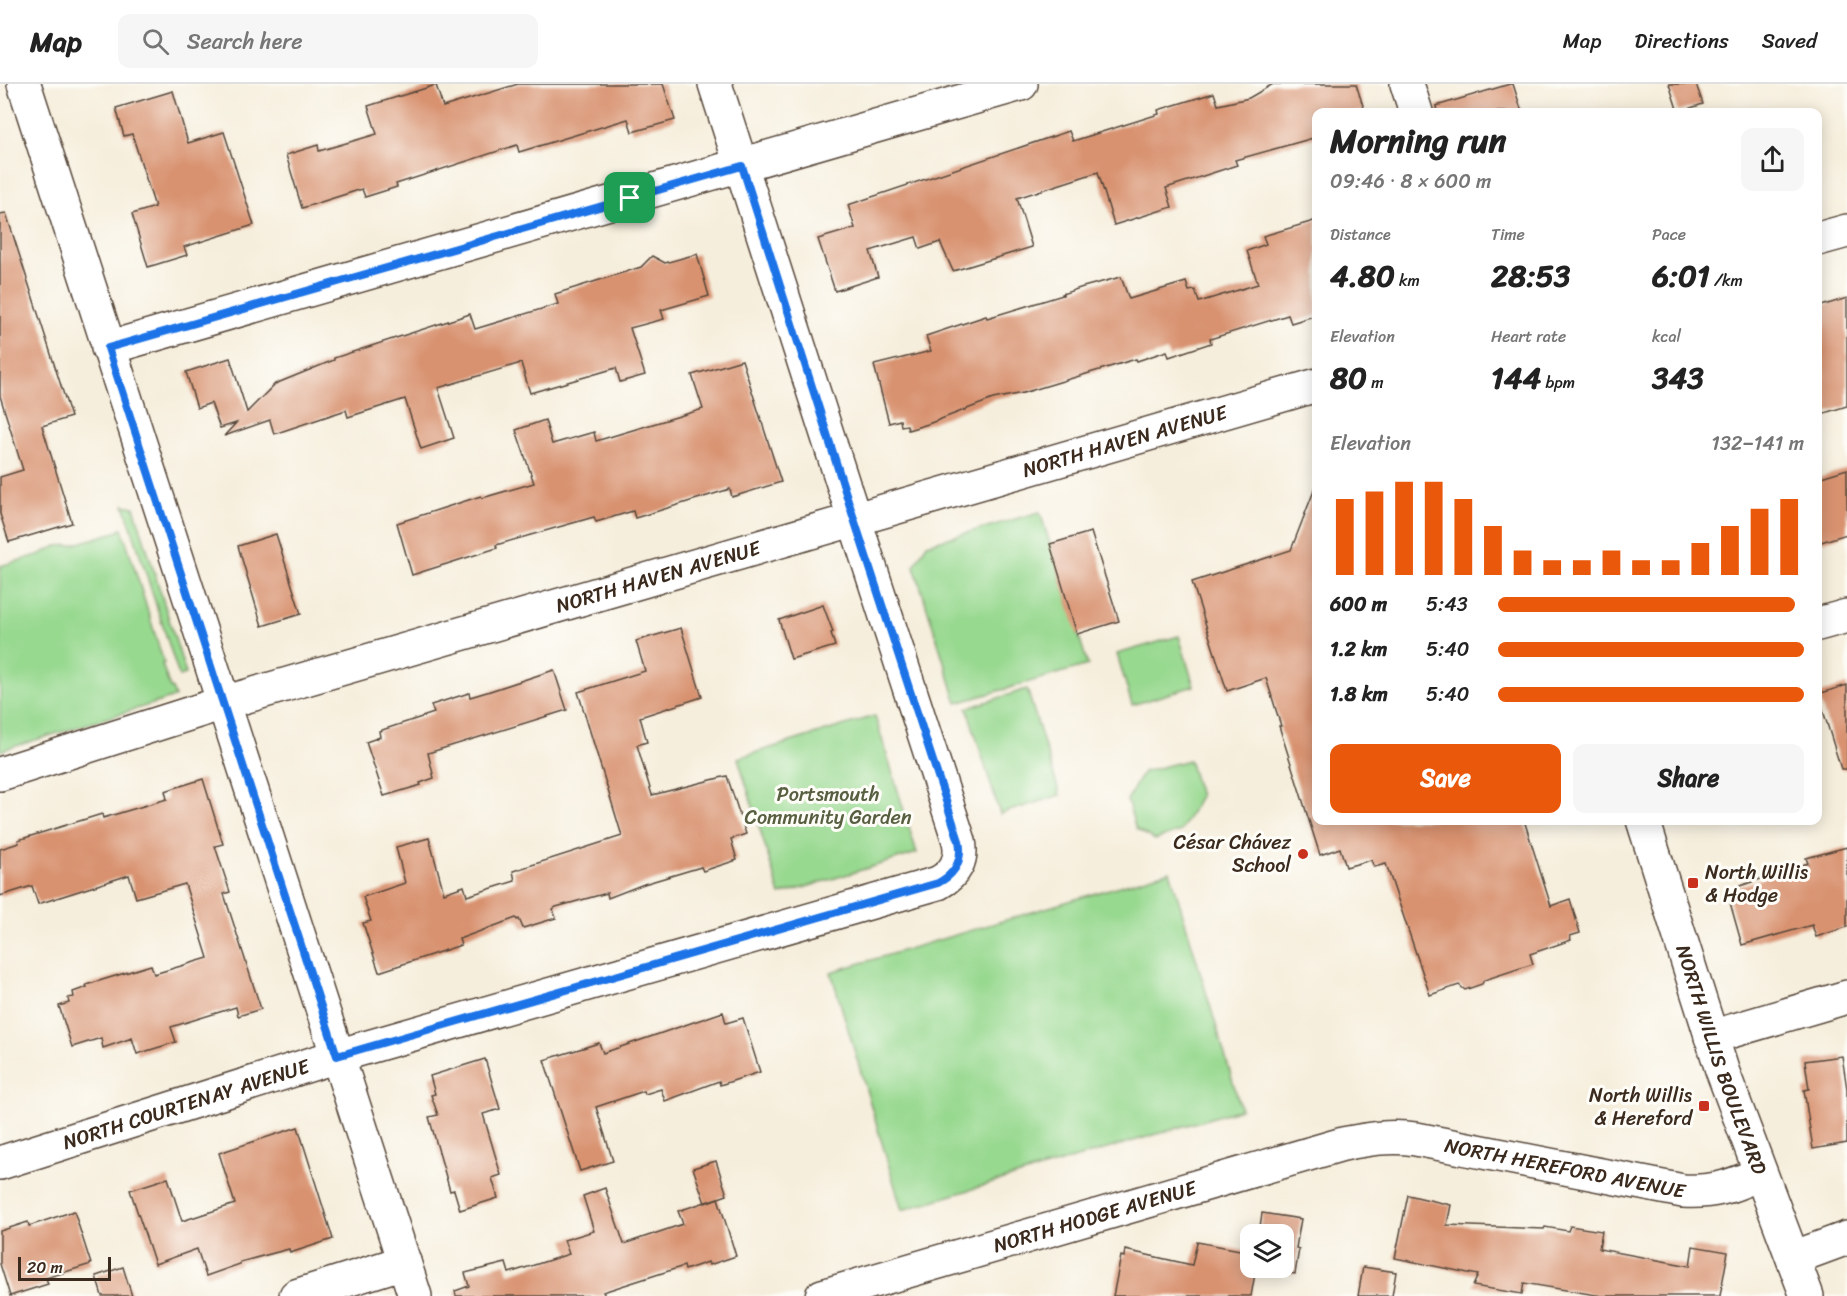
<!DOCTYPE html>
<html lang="en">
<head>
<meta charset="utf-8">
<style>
  :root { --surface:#fff; --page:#f6f6f6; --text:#222; --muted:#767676; --line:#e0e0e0; --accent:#ea580c }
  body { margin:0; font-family:Sriracha,sans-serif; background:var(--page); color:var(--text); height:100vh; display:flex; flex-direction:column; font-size:22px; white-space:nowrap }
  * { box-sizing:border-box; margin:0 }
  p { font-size:20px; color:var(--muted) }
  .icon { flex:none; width:33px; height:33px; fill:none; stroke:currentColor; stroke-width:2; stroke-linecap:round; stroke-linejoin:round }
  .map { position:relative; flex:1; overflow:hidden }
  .details { position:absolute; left:1312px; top:24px; width:510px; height:717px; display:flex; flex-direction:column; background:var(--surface); border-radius:12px; box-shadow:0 3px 15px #0003 }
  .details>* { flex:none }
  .buttons { position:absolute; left:1240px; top:1140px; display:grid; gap:12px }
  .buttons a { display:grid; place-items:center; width:54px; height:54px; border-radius:12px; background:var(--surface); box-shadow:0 3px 15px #0003; font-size:30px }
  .scale { position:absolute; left:18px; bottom:15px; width:93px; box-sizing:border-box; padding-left:6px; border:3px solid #3b2a1e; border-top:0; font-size:16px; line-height:21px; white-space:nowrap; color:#3b2a1e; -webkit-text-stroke:4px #fdfcf7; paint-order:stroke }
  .pin { position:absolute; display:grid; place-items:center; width:51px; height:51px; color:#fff; margin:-26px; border-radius:12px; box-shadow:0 3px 9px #0006 }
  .round { display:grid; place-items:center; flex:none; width:63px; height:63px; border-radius:12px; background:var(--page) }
  .summary { display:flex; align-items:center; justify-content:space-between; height:102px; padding:0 18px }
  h1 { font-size:33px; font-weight:800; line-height:45px }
  .figures { display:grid; grid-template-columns:repeat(3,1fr); gap:9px; height:102px; padding:6px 18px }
  .figures div { display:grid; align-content:center }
  .figures b { font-size:30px; font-weight:800 }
  .figures small { font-size:16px; font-weight:400 }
  .figures p { font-size:16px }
  .chart { height:168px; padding:12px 18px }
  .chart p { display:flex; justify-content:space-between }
  .chart svg { width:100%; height:108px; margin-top:6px; stroke:var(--accent); stroke-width:6 }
  .action { display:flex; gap:12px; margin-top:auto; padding:12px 18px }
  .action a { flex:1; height:69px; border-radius:12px; background:var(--accent); color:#fff; font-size:24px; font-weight:800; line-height:69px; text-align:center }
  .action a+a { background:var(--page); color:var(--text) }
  ul { padding:0 18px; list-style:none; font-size:20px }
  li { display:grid; grid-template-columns:96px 72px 1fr; align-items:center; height:45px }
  li i { height:15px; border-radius:8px; background:var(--accent) }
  header { display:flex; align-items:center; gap:36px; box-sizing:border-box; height:84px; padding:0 30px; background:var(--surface); border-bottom:2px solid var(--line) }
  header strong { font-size:28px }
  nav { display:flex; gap:33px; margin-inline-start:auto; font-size:21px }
  .search { width:420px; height:54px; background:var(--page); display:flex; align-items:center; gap:15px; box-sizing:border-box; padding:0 21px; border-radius:12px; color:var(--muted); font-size:22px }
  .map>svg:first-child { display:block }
  .green { fill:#98d990; stroke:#6a8257; stroke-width:1.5 }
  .building { fill:#d8926f }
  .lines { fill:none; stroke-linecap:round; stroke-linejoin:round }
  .minor-casing { stroke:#57473a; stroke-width:36 }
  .minor { stroke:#fff; stroke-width:33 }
  .route-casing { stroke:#fff; stroke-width:12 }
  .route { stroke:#1a73e8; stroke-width:8 }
  .poi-dot { fill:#c8321e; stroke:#fdfcf7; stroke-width:2 }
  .labels { text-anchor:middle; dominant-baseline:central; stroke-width:6; stroke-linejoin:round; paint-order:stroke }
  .street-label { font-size:20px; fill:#3b2a1e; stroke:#fdfcf7 }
  .park-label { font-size:20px; fill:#575f40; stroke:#fdfcf7 }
  .poi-label { font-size:20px; fill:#3b2a1e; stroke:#fdfcf7; text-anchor:end }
</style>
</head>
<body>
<header>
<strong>Map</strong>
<div class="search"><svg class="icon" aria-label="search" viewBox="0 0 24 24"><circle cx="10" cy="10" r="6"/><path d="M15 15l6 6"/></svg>Search here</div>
<nav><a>Map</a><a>Directions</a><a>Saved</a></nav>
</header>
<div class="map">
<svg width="1847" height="1212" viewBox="0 0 1847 1212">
  <rect width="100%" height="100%" fill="#fdfcf7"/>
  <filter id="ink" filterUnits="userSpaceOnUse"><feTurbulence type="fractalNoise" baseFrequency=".0167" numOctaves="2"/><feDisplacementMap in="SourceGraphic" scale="12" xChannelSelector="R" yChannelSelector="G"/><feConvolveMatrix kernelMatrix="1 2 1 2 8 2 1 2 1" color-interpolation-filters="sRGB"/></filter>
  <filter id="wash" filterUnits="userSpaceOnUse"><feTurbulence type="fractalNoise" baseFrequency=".008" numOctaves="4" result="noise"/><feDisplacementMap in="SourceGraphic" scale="24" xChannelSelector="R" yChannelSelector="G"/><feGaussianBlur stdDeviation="1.35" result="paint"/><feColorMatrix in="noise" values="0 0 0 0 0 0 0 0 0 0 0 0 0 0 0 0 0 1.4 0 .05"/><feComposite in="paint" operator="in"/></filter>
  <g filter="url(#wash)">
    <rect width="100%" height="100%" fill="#f6eedc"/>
    <g class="green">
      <path d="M124,421L134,423L186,590L179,592Z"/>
      <path d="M1040,428L1088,581L957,619L914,482L927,460Z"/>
      <path d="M122,444L164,579L162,580L170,604H172L175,613L0,667V482L38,471L57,462L72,461L119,447Z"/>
      <path d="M1179,552L1194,602L1132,621L1117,570Z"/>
      <path d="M1027,605L1060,711L1000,730L967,624Z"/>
      <path d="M875,632L917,769L780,811L738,674Z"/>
      <path d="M1189,676L1200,712L1181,747L1155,756L1136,745L1127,716L1143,688Z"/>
      <path d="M1170,787L1241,1025L902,1126L831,888Z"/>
    </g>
    <g id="blocks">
      <g class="building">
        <path d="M518,0H663L675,36L632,48L628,35L519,68L517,61L396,100L397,103L365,113L362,105L302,124L286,71L318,61L319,67L377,50L368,22L436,1L443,23Z"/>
        <path d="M1273,0H1356L1365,28H1317V53L1235,76L1237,81L1166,104L1172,123L1114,141L1098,88L1017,114L1032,163L953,187L940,158L920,165L916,153L870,167L878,193L835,207L818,155L855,144L848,121L1069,47L1073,57L1159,30L1158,26L1214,9L1218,21L1249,14Z"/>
        <path d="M1510,0H1513L1522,28H1437L1436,22Z"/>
        <path d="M1669,0H1696L1703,20L1678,28Z"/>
        <path d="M173,7L188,59L224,48L254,141L184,163L187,171L148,183L132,130L155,123L132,50L124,52L116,24Z"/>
        <path d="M6,129L71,333L42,342L72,439L9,458L0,430V393L23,386L0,312V130Z"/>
        <path d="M1317,136V231L1291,239L1288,231L1210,255L1211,259L1169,273L1167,267L1137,277L1136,275L1023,309L993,315L928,340L908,346L907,341L901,342L900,336L889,339L874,281L931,267L926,252L986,232L987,234L1063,211L1062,210L1083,203L1121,193L1129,215L1186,198L1189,207L1195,206L1199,218L1258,200L1247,167L1266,160L1263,152Z"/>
        <path d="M697,170L709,212L661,226L664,235L630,244L645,291L620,298L616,284L530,309L521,279L438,304L454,354L421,365L405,315L348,333L346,326L274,350L270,336L224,352L236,339L220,344L211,319L197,324L186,288L230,274L247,328L275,300L334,276V274L470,230L475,245L558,220L555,210L641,183L652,172L665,179Z"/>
        <path d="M1847,214V322L1818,331V223Z"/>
        <path d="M742,276L781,398L732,413L730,405L635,434L633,427L596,438L594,433L496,461L497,464L412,491L397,439L481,412L482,414L534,399L516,346L545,336L552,360L594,348L596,357L703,325L692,291Z"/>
        <path d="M1847,385V450L1818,459V394Z"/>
        <path d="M1315,404L1317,405V736H1524L1551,822L1570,815L1580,849L1570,852L1571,856L1530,870L1533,880L1484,896L1482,900L1465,906L1459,901L1430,911L1386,780L1374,783L1371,776L1346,783L1340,764L1320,771L1279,642H1281L1266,594L1227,607L1192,498L1291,466Z"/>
        <path d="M1091,448L1119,537L1077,550L1050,460Z"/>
        <path d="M276,450L301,530L262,542L238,462Z"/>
        <path d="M823,521L833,548L831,549L835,562L791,575L779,536Z"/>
        <path d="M681,544L702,613L640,633L647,658L637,661L652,711L727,692L746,750L731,755L737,776L703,787L701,783L644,800L608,814L607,809L556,823L553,825L556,834L523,844L519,835L517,836L516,834L459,855L461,861L379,888L363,839L371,837L363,813L405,799L396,763L429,754L444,809L464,802L467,812L515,797L513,787L622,752L578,608L645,587L636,557Z"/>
        <path d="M554,586L567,626L428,669L434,694L420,699L421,701L384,712L366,658L380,653L379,647L434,629L431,621L469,609L470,613L487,608Z"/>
        <path d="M1847,601V685H1841L1818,610Z"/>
        <path d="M203,695L223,760L215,762L230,808L224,810L261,925L238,932L236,923L171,943L176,958L137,970L132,954L103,964L101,954L72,963L59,922L69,919L68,914L74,913L73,908L87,903L86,901L151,881L154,890L208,874L185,800L136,814L129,791L38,820L32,802L0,812V765L19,759L18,756L102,730L103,734L167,715L165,707Z"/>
        <path d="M1847,763V843L1816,853L1812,841L1742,861L1729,815L1734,814L1731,805L1808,779L1806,774Z"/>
        <path d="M723,928L726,939L743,934L760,988L720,1001L719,997L665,1017L661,1005L645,1010L644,1007L596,1023L613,1077L580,1087L544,976L599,959L603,969Z"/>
        <path d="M1842,972L1847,1005V1059L1813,1065L1804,1006L1809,1005L1805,977Z"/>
        <path d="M485,975L500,1025L483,1030L501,1091L492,1094L498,1114L460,1126L454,1106L450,1107L429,1033L438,1031L431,1011L435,1010L430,992Z"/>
        <path d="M298,1043L333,1155L290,1169L289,1165L240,1178V1180L206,1192L197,1165L155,1180L130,1106L168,1094L182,1137L235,1120L219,1069Z"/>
        <path d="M716,1077L727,1111L705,1119L693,1084Z"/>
        <path d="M605,1104L624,1160L683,1140L678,1127L718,1114L736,1172L709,1181L708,1178L685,1186L684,1182L603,1208L605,1212H456L455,1207L469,1202L465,1189L506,1179L509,1189L569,1170L564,1156L594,1147L583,1112Z"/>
        <path d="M1408,1111L1451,1121L1447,1141L1544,1145L1545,1143L1568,1147L1570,1142L1602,1147L1599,1165L1690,1182L1693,1162L1728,1168L1720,1212H1602L1524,1199L1522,1210L1473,1202L1478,1191L1395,1174Z"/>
        <path d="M74,1127L91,1180L46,1194L48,1200L10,1212L0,1180V1147L28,1138L29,1142Z"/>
        <path d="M1262,1129L1301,1135L1296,1164L1299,1165L1295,1190L1257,1184H1284V1150H1259Z"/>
        <path d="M1197,1158L1251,1168V1184H1256L1251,1212H1113L1121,1172L1124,1173L1125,1166L1192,1181Z"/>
        <path d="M123,1183L132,1212H102L96,1192Z"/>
        <path d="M1363,1183L1396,1188L1392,1212H1358Z"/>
      </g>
    </g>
  </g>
  <g filter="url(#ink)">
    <use href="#blocks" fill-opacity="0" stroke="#57473a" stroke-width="1.5"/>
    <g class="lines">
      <g class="minor-casing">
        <g id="minor">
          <path d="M24,0L415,1212"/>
          <path d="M1407,0L1416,28"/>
          <path d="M1818,155L1847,147"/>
          <path d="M108,264L1021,0"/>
          <path d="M1818,540L1847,532"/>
          <path id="s1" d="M0,690L223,619L1317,301"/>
          <path id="s2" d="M1643,736L1722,986L1807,1212"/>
          <path d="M1711,953L1847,913"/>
          <path id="s3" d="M0,1079L337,972L938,799C955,790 963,776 959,757L844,403L715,0"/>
          <path d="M1793,1174L1847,1154"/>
          <path d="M296,1212L404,1178"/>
          <path id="s4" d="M822,1212L1343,1060C1368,1055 1391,1051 1416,1055L1683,1107C1714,1109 1731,1102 1760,1090"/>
        </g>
      </g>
      <use href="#minor" class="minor"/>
    </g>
  </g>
  <g class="lines" filter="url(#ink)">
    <g class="route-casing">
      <path id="route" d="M742,82L854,435L959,757C963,776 955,790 938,799L337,972L108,264Z"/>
    </g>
    <use href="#route" class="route"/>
  </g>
  <g class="poi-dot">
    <circle cx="1303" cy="770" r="6"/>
    <rect x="1687" y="793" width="12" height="12" rx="3"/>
    <rect x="1698" y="1016" width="12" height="12" rx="3"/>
  </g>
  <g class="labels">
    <g class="street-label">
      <text stroke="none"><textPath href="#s1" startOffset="1173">NORTH HAVEN AVENUE</textPath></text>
      <text stroke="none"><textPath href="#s1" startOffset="687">NORTH HAVEN AVENUE</textPath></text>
      <text stroke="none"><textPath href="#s2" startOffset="252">NORTH WILLIS BOULEVARD</textPath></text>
      <text stroke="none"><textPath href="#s3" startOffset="195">NORTH COURTENAY AVENUE</textPath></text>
      <text stroke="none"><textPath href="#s4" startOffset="768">NORTH HEREFORD AVENUE</textPath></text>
      <text stroke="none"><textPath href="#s4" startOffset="284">NORTH HODGE AVENUE</textPath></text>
    </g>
    <g class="park-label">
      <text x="828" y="710">Portsmouth<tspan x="828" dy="23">Community Garden</tspan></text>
    </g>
    <g class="poi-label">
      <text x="1291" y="758">César Chávez<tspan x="1291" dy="23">School</tspan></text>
      <text x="1705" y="788" text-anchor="start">North Willis<tspan x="1705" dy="23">&amp; Hodge</tspan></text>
      <text x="1692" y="1011">North Willis<tspan x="1692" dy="23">&amp; Hereford</tspan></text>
    </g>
  </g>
</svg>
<div class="buttons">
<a><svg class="icon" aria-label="layers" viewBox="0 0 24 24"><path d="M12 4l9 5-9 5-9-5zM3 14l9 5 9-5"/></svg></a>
</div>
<div class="scale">20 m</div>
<div class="pin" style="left:630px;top:114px;background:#1e9e55"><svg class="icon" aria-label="arrive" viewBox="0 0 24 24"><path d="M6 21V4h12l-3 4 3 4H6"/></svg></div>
<section class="details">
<div class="summary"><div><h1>Morning run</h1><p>09:46 · 8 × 600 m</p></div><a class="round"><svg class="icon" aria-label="share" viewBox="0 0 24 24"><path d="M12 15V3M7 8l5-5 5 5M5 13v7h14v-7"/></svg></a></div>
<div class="figures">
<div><p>Distance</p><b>4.80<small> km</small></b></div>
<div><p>Time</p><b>28:53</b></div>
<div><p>Pace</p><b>6:01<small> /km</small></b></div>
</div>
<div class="figures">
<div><p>Elevation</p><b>80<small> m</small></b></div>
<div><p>Heart rate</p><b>144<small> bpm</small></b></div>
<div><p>kcal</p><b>343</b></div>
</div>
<div class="chart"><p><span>Elevation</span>132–141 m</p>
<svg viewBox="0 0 160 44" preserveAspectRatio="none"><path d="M5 44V13M15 44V10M25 44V6M35 44V6M45 44V13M55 44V24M65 44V34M75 44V38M85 44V38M95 44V34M105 44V38M115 44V38M125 44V31M135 44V24M145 44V17M155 44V13"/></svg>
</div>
<ul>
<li><b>600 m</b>5:43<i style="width:97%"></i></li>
<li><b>1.2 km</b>5:40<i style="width:100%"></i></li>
<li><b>1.8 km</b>5:40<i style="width:100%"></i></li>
</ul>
<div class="action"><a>Save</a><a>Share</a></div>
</section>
</div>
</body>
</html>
